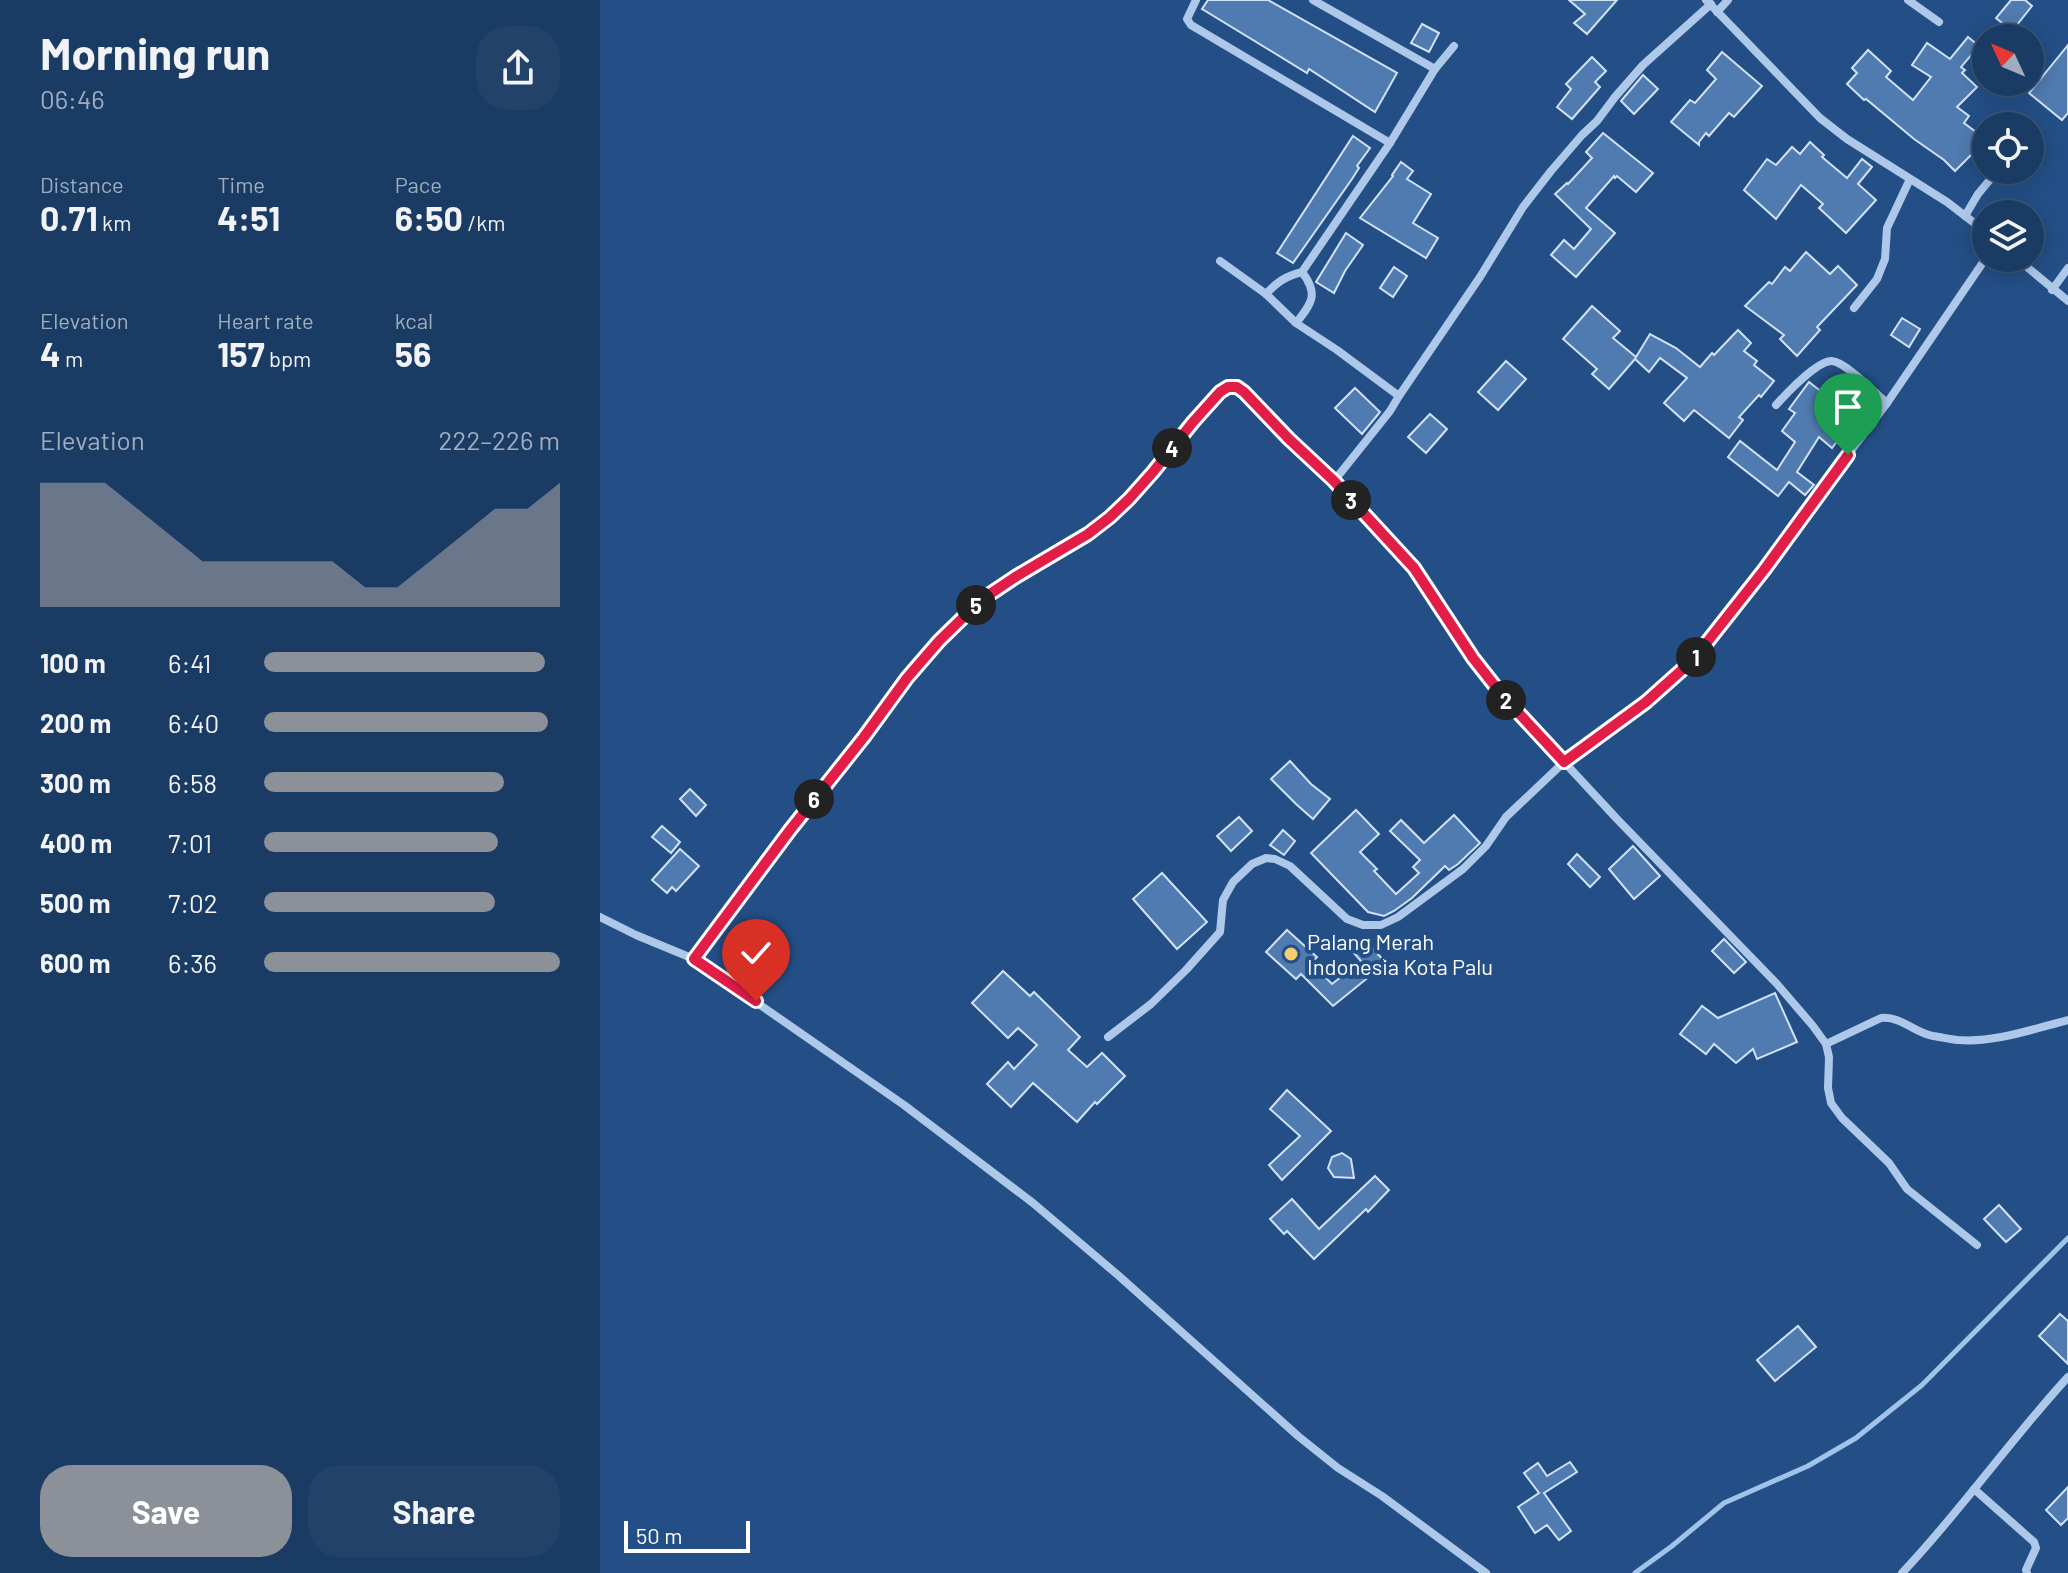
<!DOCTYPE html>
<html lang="en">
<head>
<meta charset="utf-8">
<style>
  :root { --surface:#1a3b64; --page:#23426a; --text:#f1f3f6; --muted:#9fadbf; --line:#385578; --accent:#8c9099 }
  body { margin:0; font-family:Barlow,sans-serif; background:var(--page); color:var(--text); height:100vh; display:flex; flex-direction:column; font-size:30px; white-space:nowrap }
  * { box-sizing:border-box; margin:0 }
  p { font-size:26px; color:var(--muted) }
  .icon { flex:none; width:44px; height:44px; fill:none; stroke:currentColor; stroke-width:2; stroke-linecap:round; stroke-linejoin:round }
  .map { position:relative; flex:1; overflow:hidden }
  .drawer { display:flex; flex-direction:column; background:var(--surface); width:600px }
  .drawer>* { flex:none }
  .needle { width:52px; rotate:314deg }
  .fabs { position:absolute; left:1372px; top:24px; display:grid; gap:16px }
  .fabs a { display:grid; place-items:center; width:72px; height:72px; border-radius:50%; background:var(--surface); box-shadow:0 4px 20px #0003,0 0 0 2px var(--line); font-size:40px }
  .scale { position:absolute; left:24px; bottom:20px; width:126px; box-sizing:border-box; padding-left:8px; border:4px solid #fff; border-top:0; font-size:22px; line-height:28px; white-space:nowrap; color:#fff; -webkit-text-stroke:6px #234f86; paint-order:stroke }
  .pin { position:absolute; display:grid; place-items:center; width:68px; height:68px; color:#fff; margin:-82px -34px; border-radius:50% 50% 50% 0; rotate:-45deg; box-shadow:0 0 8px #0007 }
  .pin .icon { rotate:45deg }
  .km { position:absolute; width:40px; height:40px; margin:-20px; border-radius:50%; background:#222; color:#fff; font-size:22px; line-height:40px; text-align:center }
  .round { display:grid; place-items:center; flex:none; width:84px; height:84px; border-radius:32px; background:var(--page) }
  .summary { display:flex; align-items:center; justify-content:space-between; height:136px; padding:0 40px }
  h1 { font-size:44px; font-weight:700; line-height:60px }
  .stats { display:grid; grid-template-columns:repeat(3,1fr); gap:12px; height:136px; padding:8px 40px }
  .stats div { display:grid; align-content:center }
  .stats b { font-size:34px; font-weight:700 }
  .stats small { font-size:22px; font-weight:400 }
  .stats p { font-size:22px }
  .chart { height:224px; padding:16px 40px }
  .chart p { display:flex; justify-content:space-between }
  .chart svg { width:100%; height:144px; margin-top:8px; fill:var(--accent); opacity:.7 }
  .cta { display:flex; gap:16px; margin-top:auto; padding:16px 40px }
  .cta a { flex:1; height:92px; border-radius:32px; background:var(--accent); color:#fff; font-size:32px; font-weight:700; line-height:92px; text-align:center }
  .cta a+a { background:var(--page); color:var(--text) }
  ul { padding:0 40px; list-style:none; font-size:26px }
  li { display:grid; grid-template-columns:128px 96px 1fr; align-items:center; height:60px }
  li i { height:20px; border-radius:10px; background:var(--accent) }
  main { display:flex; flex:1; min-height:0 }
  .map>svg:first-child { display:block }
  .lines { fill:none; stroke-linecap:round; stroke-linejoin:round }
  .stream { stroke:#a1c3ea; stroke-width:5 }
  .building { fill:#507bb0; stroke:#d1e2f7; stroke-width:2 }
  .minor { stroke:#adc8e9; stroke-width:8 }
  .route-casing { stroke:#fff; stroke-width:16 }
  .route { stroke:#e11d48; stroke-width:10 }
  .poi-dot { fill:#f4cd70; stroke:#234f86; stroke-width:3 }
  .labels { text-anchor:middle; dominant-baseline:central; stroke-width:8; stroke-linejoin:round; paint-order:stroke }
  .poi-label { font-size:22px; fill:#fff; stroke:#234f86; text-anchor:start }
</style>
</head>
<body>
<main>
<section class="drawer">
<div class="summary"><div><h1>Morning run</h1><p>06:46</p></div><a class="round"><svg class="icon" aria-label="share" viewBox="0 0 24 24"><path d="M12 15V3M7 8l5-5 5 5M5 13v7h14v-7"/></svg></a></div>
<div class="stats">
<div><p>Distance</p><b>0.71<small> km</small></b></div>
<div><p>Time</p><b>4:51</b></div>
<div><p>Pace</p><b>6:50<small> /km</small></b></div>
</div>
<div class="stats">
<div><p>Elevation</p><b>4<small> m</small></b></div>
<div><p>Heart rate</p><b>157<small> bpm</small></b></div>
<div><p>kcal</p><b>56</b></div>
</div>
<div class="chart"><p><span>Elevation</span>222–226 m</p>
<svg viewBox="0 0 160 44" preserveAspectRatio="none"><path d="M0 44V6L10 6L20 6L30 14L40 22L50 30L60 30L70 30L80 30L90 30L100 38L110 38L120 30L130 22L140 14L150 14L160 6V44z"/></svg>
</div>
<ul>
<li><b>100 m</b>6:41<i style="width:95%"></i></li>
<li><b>200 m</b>6:40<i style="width:96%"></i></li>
<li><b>300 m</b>6:58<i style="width:81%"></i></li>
<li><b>400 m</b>7:01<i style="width:79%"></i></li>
<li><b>500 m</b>7:02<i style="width:78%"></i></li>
<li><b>600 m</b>6:36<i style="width:100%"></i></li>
</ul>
<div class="cta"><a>Save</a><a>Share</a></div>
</section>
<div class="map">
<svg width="1468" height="1573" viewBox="0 0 1468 1573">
  <rect width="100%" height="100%" fill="#234f86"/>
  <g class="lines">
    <path class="stream" d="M1035,1573L1072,1546L1124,1503L1208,1466L1256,1438L1322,1385L1468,1238"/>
  </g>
  <g class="building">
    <path d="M608,0H668L797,73L775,112L709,69L707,73L602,9Z"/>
    <path d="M969,0H1017L987,34L974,23L985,14Z"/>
    <path d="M1411,0H1425L1432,6L1412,31L1396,18Z"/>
    <path d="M822,24L839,33L829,52L811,43Z"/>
    <path d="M1368,37L1379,46L1361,67L1365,70L1362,73L1377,87L1357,107L1369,116L1364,123L1384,138L1372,154L1355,171L1344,160L1314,139L1266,99L1264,100L1247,84L1257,73L1252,68L1268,50L1291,71L1286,77L1313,100L1331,77L1312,65L1327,43L1350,59Z"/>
    <path d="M1468,45V113L1462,120L1429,93Z"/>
    <path d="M1122,52L1162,86L1134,117L1129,113L1109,136L1106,133L1099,142V145L1071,122L1090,100L1095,103L1116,79L1107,70Z"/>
    <path d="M992,57L1006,71L995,82L1000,87L972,119L957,107L971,89L966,84Z"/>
    <path d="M1043,75L1058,89L1034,114L1021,101Z"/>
    <path d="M1003,133L1053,173L1036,192L1017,176L1015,178L1014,176L986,208L1015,233L976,277L951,255L964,240L974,249L991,229L955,194L967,183L968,184L992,158L986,152Z"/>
    <path d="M753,136L770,148L757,166L759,168L752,179L693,263L677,253Z"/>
    <path d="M1210,142L1224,155L1222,157L1247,178L1262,159L1272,167L1258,184L1276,200L1246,233L1219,208L1223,204L1201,185L1176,219L1144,190L1167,159L1176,165L1192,147L1200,154Z"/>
    <path d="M801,162L813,171L807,179L831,194L813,223L838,238L826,258L760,218L793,176L792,175Z"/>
    <path d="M746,233L763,245L745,271L734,293L716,282Z"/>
    <path d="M1206,252L1230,274L1238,266L1257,285L1217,327L1220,330L1197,356L1180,339L1184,335L1145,306L1169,282L1172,284L1185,267L1190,271Z"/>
    <path d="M794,267L807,276L793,297L780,288Z"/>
    <path d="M992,306L1020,331L1013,338L1036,357L1050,334L1076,348L1100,367L1112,353L1114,355L1138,330L1151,343L1144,351L1157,361L1154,365L1174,381L1161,397L1159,395L1139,417L1143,420L1129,438L1094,410L1084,421L1064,403L1087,378L1060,358L1049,372L1035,359L1009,389L992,374L997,369L963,339Z"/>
    <path d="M1302,318L1320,329L1309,347L1291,335Z"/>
    <path d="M906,361L926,379L898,410L878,392Z"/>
    <path d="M1209,382L1237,404L1227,416L1245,431L1232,448L1219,437L1197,472L1214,485L1205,495L1189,482L1178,496L1128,457L1140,441L1177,470L1195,442L1182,431L1195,413L1189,409Z"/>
    <path d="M755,388L780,412L762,434L735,408Z"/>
    <path d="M830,414L847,429L826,453L808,437Z"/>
    <path d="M690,761L711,784L730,799L713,819L696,804L671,779Z"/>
    <path d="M90,789L106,805L96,816L80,799Z"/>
    <path d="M756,810L779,834L760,852L777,869L774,871L796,894L819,873L813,867L820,860L790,831L801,820L824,843L854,815L880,843L858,864L849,870L845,866L812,898L794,911L784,916L768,912L711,853Z"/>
    <path d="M639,817L652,831L631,851L617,836Z"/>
    <path d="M62,826L80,842L71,853L52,837Z"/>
    <path d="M683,830L695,841L684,855L670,845Z"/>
    <path d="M1033,846L1060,876L1034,899L1009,869Z"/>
    <path d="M80,849L99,866L76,891L72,887L67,893L52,880Z"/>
    <path d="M977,854L1000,877L990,887L968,864Z"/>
    <path d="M562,873L607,922L577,949L533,899Z"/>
    <path d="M687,930L717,957L711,963L732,984L761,961L753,952L765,940L786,963L733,1006L701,974L696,979L666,952Z"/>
    <path d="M1124,939L1146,962L1134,973L1112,951Z"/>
    <path d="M403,971L430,996L434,992L480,1037L468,1050L487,1067L502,1053L525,1076L497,1104L495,1102L477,1122L433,1083L411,1107L387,1084L408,1062L414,1069L437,1045L418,1028L408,1038L372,1003Z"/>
    <path d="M1175,993L1197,1042L1157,1059L1153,1049L1136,1063L1114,1044L1106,1054L1080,1034L1102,1006L1118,1018Z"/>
    <path d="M687,1090L731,1131L682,1180L669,1165L700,1136L670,1109Z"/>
    <path d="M742,1153L751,1159L754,1178L734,1177L728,1168L732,1157Z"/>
    <path d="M775,1176L789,1190L768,1212L766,1209L714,1259L687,1231L684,1234L670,1219L692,1199L719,1229Z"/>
    <path d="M1399,1205L1421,1229L1406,1242L1384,1219Z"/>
    <path d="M1460,1314L1468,1321V1364L1439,1336Z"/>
    <path d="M1198,1326L1216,1347L1175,1381L1157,1360Z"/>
    <path d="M970,1462L977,1472L944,1493L971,1531L959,1540L947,1525L935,1533L918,1507L939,1493L924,1473L938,1463L947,1476Z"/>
    <path d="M1468,1487V1518L1461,1525L1446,1510Z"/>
  </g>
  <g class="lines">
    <g class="minor">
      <path d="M596,0L587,19L591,25L790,143"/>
      <path d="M713,0L835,69"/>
      <path d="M1106,0L1220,118L1247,139L1347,202L1386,232"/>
      <path d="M1308,0L1339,22"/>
      <path d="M1117,12L1128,0"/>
      <path d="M1365,216L1378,194L1398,170"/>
      <path d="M1416,258L1468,301"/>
      <path d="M620,261L666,294L696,323L737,350L799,396L790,411L734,481"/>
      <path d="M1452,290L1468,268"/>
      <path d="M666,294C677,282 686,276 702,272L790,143L835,69L854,46"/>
      <path d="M1254,308L1277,279L1285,259L1287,228L1310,179"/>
      <path d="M696,323C712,303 719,294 702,272"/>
      <path d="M799,396L880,277L923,207L951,171L982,135L997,121L1015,97L1043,65L1111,4"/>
      <path d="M1176,405C1186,394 1216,362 1231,361C1244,360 1276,394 1287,403"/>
      <path d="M0,917L36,935L94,959L304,1105L433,1203L519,1276L698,1436L738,1468L782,1496L886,1573"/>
      <path d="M94,959L190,830L264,737L307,678L339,641L381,600L417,576L488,534L510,517L529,499L553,472L593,422L620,392L628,387H637L644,392L689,439L734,481L814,568L873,658L902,695L1017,819L1177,984L1213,1026L1226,1044L1229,1057L1228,1088L1231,1103L1242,1118L1289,1163L1307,1189L1377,1245"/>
      <path d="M508,1037L551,1004L586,970L620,932L623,900L633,882L652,864L666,858L675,859L690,866L747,919L763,925H781L798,917L863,869L886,846L906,817L964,762L1046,702L1093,660L1164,570L1209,506L1287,403L1386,258"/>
      <path d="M1226,1044L1281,1018C1302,1016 1314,1033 1333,1036C1341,1037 1349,1039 1358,1040C1394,1043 1433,1029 1468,1020"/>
      <path d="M1374,1489L1434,1542L1436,1548L1426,1570L1427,1573"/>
      <path d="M1302,1573C1361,1511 1410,1440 1468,1377"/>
    </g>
  </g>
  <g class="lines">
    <g class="route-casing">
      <path id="route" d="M156,1001L94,959L190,830L264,737L307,678L339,641L381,600L417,576L488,534L510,517L529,499L553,472L593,422L620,392L628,387H637L644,392L689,439L734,481L814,568L873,658L902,695L964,762L1046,702L1093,660L1164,570L1248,455"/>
    </g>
    <use href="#route" class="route"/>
  </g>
  <circle class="poi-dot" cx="691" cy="954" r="8"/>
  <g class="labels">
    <g class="poi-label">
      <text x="707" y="941">Palang Merah<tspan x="707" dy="25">Indonesia Kota Palu</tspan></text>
    </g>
  </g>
</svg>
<div class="fabs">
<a><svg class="needle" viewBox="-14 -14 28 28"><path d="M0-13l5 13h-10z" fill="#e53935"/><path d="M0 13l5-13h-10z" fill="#9fadbf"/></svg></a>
<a><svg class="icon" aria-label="locate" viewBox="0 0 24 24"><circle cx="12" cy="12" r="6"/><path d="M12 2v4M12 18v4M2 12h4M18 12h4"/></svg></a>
<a><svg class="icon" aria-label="layers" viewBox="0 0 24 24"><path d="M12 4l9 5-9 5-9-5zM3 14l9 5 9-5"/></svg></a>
</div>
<div class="scale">50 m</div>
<div class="pin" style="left:1248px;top:455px;background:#1e9e55"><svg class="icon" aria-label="arrive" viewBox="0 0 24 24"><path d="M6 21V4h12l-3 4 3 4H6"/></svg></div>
<div class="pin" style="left:156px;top:1001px;background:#d93025"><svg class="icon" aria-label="check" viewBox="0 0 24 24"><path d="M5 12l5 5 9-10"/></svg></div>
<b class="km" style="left:1096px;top:657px">1</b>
<b class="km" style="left:906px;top:700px">2</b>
<b class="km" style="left:751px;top:500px">3</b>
<b class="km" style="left:572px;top:448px">4</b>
<b class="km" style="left:376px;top:605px">5</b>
<b class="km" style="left:214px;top:799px">6</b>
</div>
</main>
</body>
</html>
